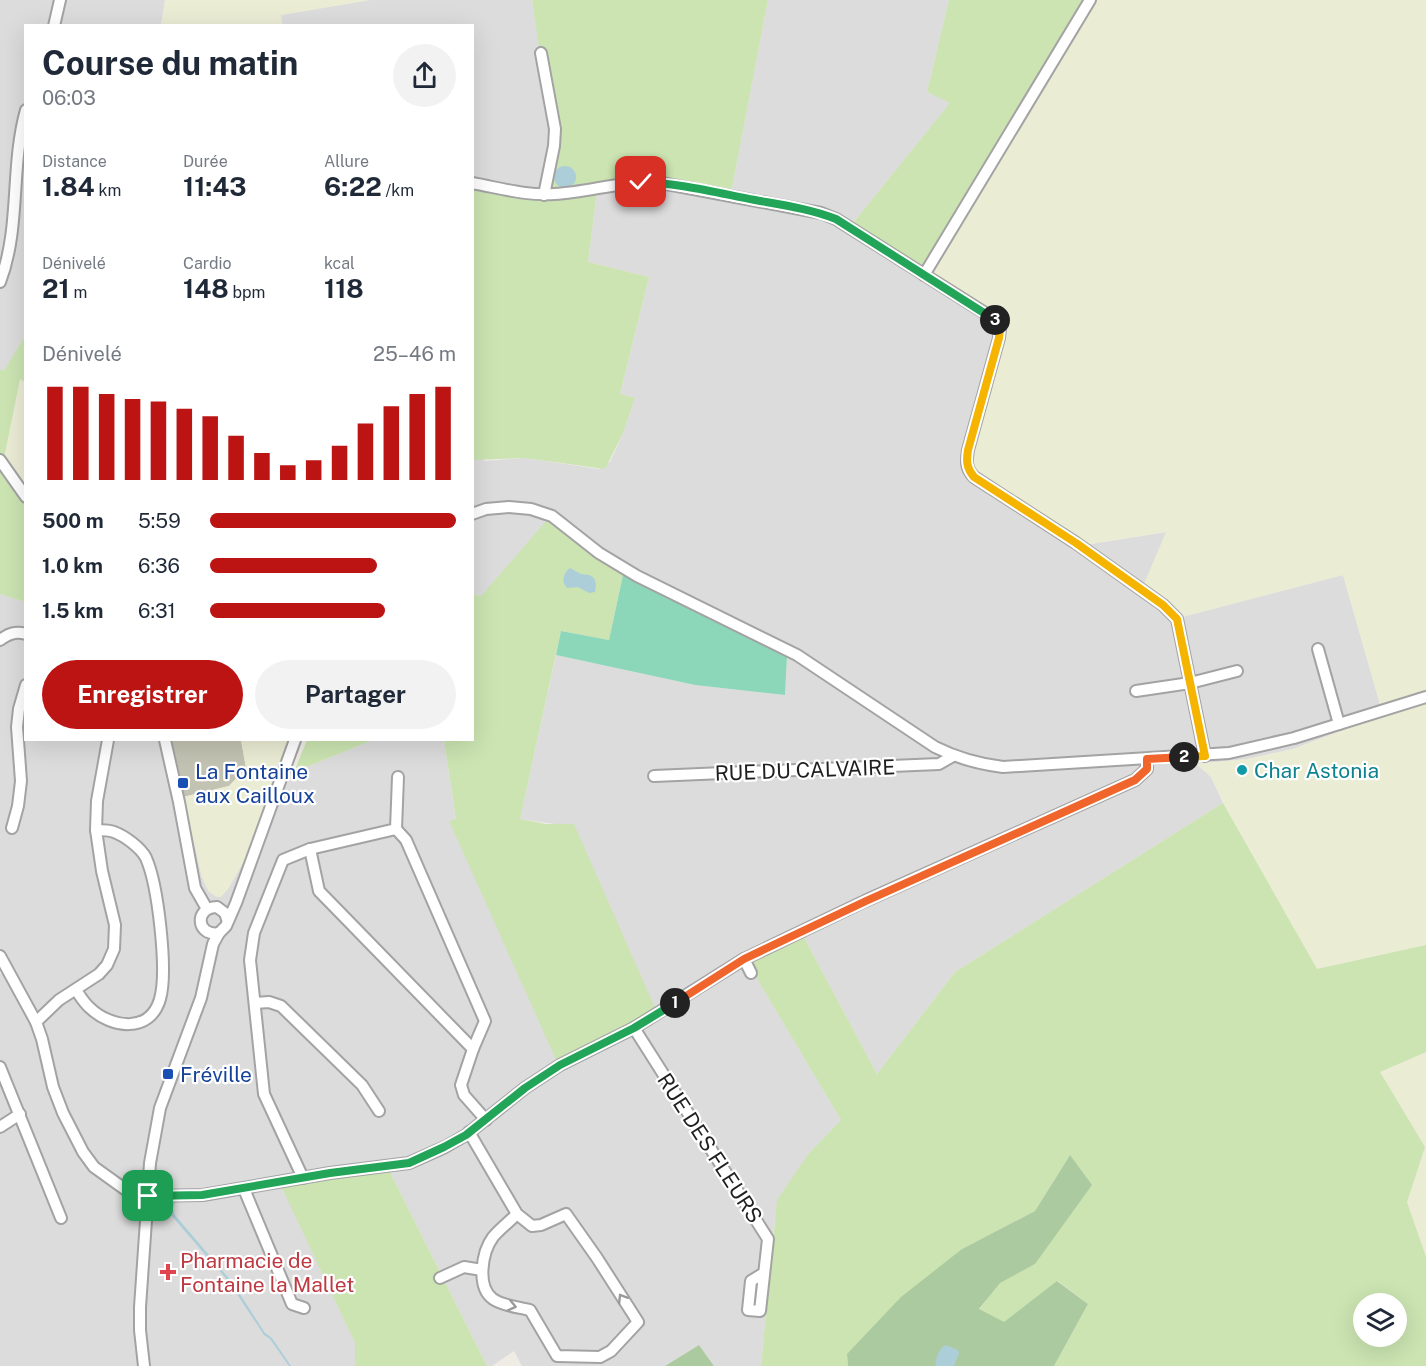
<!DOCTYPE html>
<html lang="fr">
<head>
<meta charset="utf-8">
<style>
  :root { --surface:#fff; --page:#f2f2f3; --text:#1f2937; --muted:#747a83; --accent:#bc1313 }
  body { margin:0; font-family:"Public Sans",sans-serif; background:var(--page); color:var(--text); height:100vh; display:flex; flex-direction:column; font-size:22px; white-space:nowrap }
  * { box-sizing:border-box; margin:0 }
  p { font-size:20px; color:var(--muted) }
  .icon { flex:none; width:33px; height:33px; fill:none; stroke:currentColor; stroke-width:2; stroke-linecap:round; stroke-linejoin:round }
  .map { position:relative; flex:1; overflow:hidden }
  .sheet { position:absolute; left:24px; top:24px; width:450px; height:717px; display:flex; flex-direction:column; background:var(--surface); border-radius:0px; box-shadow:0 6px 24px #0002 }
  .sheet>* { flex:none }
  .tools { position:absolute; left:1353px; top:1293px; display:grid; gap:12px }
  .tools a { display:grid; place-items:center; width:54px; height:54px; border-radius:50%; background:var(--surface); box-shadow:0 6px 24px #0002; font-size:30px }
  .pin { position:absolute; display:grid; place-items:center; width:51px; height:51px; color:#fff; margin:-26px; border-radius:12px; box-shadow:0 3px 9px #0006 }
  .km { position:absolute; width:30px; height:30px; margin:-15px; border-radius:50%; background:#222; color:#fff; font-size:16px; line-height:30px; text-align:center }
  .round { display:grid; place-items:center; flex:none; width:63px; height:63px; border-radius:32px; background:var(--page) }
  .summary { display:flex; align-items:center; justify-content:space-between; height:102px; padding:0 18px }
  h1 { font-size:33px; font-weight:700; line-height:45px }
  .stats { display:grid; grid-template-columns:repeat(3,1fr); gap:9px; height:102px; padding:6px 18px }
  .stats div { display:grid; align-content:center }
  .stats b { font-size:26px; font-weight:700 }
  .stats small { font-size:16px; font-weight:400 }
  .stats p { font-size:16px }
  .chart { height:168px; padding:12px 18px }
  .chart p { display:flex; justify-content:space-between }
  .chart svg { width:100%; height:108px; margin-top:6px; stroke:var(--accent); stroke-width:6 }
  .action { display:flex; gap:12px; margin-top:auto; padding:12px 18px }
  .action a { flex:1; height:69px; border-radius:36px; background:var(--accent); color:#fff; font-size:24px; font-weight:700; line-height:69px; text-align:center }
  .action a+a { background:var(--page); color:var(--text) }
  ul { padding:0 18px; list-style:none; font-size:20px }
  li { display:grid; grid-template-columns:96px 72px 1fr; align-items:center; height:45px }
  li i { height:15px; border-radius:8px; background:var(--accent) }
  .map>svg:first-child { display:block }
  .residential { fill:#dddcdc }
  .construction { fill:#c3c3b3 }
  .farmland { fill:#eaecd4 }
  .grass { fill:#cbe4b1; fill-rule:evenodd }
  .forest { fill:#acca9f }
  .pitch { fill:#8cd7b9 }
  .water { fill:#abced8 }
  .lines { fill:none; stroke-linecap:round; stroke-linejoin:round }
  .minor-casing { stroke:#a3a3a3; stroke-width:14 }
  .minor { stroke:#fff; stroke-width:10 }
  .oneway { stroke:#9a9a9a }
  .split-1-casing { stroke:#fff; stroke-width:12 }
  .split-2-casing { stroke:#fff; stroke-width:12 }
  .split-3-casing { stroke:#fff; stroke-width:12 }
  .split-4-casing { stroke:#fff; stroke-width:12 }
  .split-1 { stroke:#22a559; stroke-width:8 }
  .split-2 { stroke:#f0652b; stroke-width:8 }
  .split-3 { stroke:#f5b400; stroke-width:8 }
  .split-4 { stroke:#22a559; stroke-width:8 }
  .culture-dot { fill:#0f9aa8; stroke:#fff; stroke-width:2 }
  .transit-dot { fill:#1a4fb4; stroke:#fff; stroke-width:2 }
  .health-dot { fill:#e0444e; stroke:#fff; stroke-width:2 }
  .labels { text-anchor:middle; dominant-baseline:central; stroke-width:4.5; stroke-linejoin:round; paint-order:stroke }
  .street-label { font-size:21px; fill:#1f1f1f; stroke:#fff }
  .culture-label { font-size:21px; fill:#0d838f; stroke:#fff; text-anchor:start }
  .transit-label { font-size:21px; fill:#164399; stroke:#fff; text-anchor:start }
  .health-label { font-size:21px; fill:#be3a42; stroke:#fff; text-anchor:start }
</style>
</head>
<body>
<div class="map">
<svg width="1426" height="1366" viewBox="0 0 1426 1366">
  <rect width="100%" height="100%" fill="#efece6"/>
  <g class="residential">
    <path d="M0,0H165L161,25L26,26L25,336L4,372L0,369Z"/>
    <path d="M370,0H532L553,130L542,191L473,182L472,26L282,25L281,15Z"/>
    <path d="M768,0H949L927,92L951,102L849,228L993,322L1072,547L1167,532L1178,618L1343,575L1383,715L1293,749L1247,759L1197,764L1211,777L1223,803L955,972L877,1074L802,934L747,961L841,1120L809,1153L775,1218L761,1366H714L699,1345L665,1366H522L514,1351L492,1366H487L389,1170L283,1188L355,1343V1366H0V974L6,970L0,960V594L25,602L26,740H171L202,877L209,892L228,889L240,868L254,843L280,767L294,772L373,740H444L456,820L449,821L562,825L520,819L556,655L695,685L785,695L787,657L623,575L481,596L473,594V460L483,458L484,461L525,458L599,469L610,462L623,433L635,398L620,394L649,277L588,262L597,191L642,184L731,193Z"/>
  </g>
  <path class="construction" d="M171,740H241L246,768L229,786L183,797L175,754Z"/>
  <g class="farmland">
    <path d="M165,0H370L281,15L282,25H161Z"/>
    <path d="M1084,0H1426V945L1317,969L1226,808L1211,777L1196,764L1247,759L1293,749L1383,715L1343,575L1178,618L1140,593L1166,532L1072,547L964,466L997,334L993,322L920,276Z"/>
    <path d="M20,379L26,382L25,490L4,458Z"/>
    <path d="M241,740H290L254,843L228,889L221,897H217L209,892L202,877L183,797L229,786L246,768Z"/>
    <path d="M1426,1052V1257L1407,1202L1425,1147L1380,1072Z"/>
  </g>
  <g class="grass">
    <path d="M532,0H768L731,193L651,184L597,191L588,262L649,277L620,394L635,398L623,433L605,469L525,458L473,460L472,182L542,191L553,142Z"/>
    <path d="M949,0H1084L920,276L849,228L950,103L927,92Z"/>
    <path d="M25,336V382L20,379L4,458L0,462V369L4,371Z"/>
    <path d="M0,465L25,503V602L0,594Z"/>
    <path d="M547,520L559,524L623,575L609,640L561,631L520,819L546,824H574L656,1010L627,1027L557,1062L449,821L456,819L444,740H472L473,594L481,596Z"/>
    <path d="M307,740H373L294,772Z"/>
    <path d="M1223,803L1317,969L1426,945V1052L1380,1072L1425,1147L1407,1202L1426,1257V1366H1054L1088,1304L1058,1281L1004,1323L979,1310L999,1283L1035,1264L1070,1155L1035,1211L962,1249L847,1354L848,1366H761L777,1200L809,1153L841,1120L746,960L802,934L877,1074L955,972ZM1364,1304H1396V1336H1364Z"/>
    <path d="M389,1170L487,1366H355V1343L282,1188Z"/>
  </g>
  <g class="forest">
    <path d="M1070,1155L1092,1185L1035,1264L1000,1283L979,1309L1004,1322L1057,1281L1088,1304L1054,1366H848L847,1354L901,1297L962,1249L1035,1211Z"/>
    <path d="M699,1345L714,1366H665Z"/>
  </g>
  <path class="pitch" d="M623,575L787,657L785,695L695,685L556,655L561,631L609,640Z"/>
  <g class="water">
    <circle cx="565" cy="177" r="11"/>
    <path d="M570,568L581,574L589,575L594,578L596,584L595,592L589,593L578,587L567,588C561,582 563,573 570,568Z"/>
    <path d="M174,1199H176L173,1208L174,1214L232,1282L265,1333L272,1338L291,1366H289L270,1339L264,1335L229,1282L170,1214Z"/>
    <path d="M946,1345L958,1350L959,1353L954,1366H936C934,1359 940,1347 946,1345Z"/>
  </g>
  <g class="lines">
    <g class="minor-casing">
      <g id="minor">
        <path d="M54,26L60,0"/>
        <path d="M541,53L555,129L554,146L544,195"/>
        <path d="M472,183C500,188 526,196 555,194C589,192 621,181 656,182L821,213L836,219L996,320L1000,329L999,338L968,450C966,462 966,469 974,477L1076,543L1163,605L1177,619L1205,756"/>
        <path d="M924,275L1090,0"/>
        <path d="M0,282C21,227 10,167 26,110"/>
        <path d="M0,460L26,497"/>
        <path d="M472,514L486,509L509,507L531,509L552,516L599,553L637,576L797,655L935,747C957,758 978,764 1003,767L1229,753L1294,738L1426,697"/>
        <path d="M0,640C8,634 15,631 26,634"/>
        <path d="M1318,649L1339,724"/>
        <path d="M1136,691L1190,683L1237,671"/>
        <path d="M165,740L179,802L195,888L207,909"/>
        <path d="M654,776L939,764L953,756"/>
        <path d="M12,828L18,806L21,781L17,727L19,709L26,685"/>
        <path d="M396,829L406,840L485,1021L473,1049"/>
        <path d="M310,849L319,891L473,1049L461,1085L464,1095L486,1120"/>
        <path d="M219,933C196,937 194,907 217,907L225,913L227,919"/>
        <path d="M0,956L36,1022L42,1039L53,1087L63,1113L83,1152L94,1167L126,1190L136,1194L148,1196L203,1195L330,1173L409,1163L445,1147L466,1135L525,1088L560,1065L634,1028L744,959L865,901L1135,780L1147,769V759"/>
        <path d="M744,959L751,973"/>
        <path d="M76,990C80,996 84,1003 90,1008C111,1028 150,1034 160,999C168,971 158,885 146,858C141,848 125,836 114,832C109,830 102,830 96,830"/>
        <path d="M255,1003L269,1002L281,1006L362,1085L379,1111"/>
        <path d="M36,1022L59,1000L99,974L107,965L114,949L115,925L102,871L96,830L97,801L108,740"/>
        <path d="M634,1028L768,1239L760,1311L748,1310L751,1281L764,1273"/>
        <path d="M0,1067L61,1218"/>
        <path d="M0,1127L20,1114"/>
        <path d="M469,1132L517,1214L532,1226L541,1225L566,1214L597,1258L638,1322L611,1351L600,1357L557,1356L530,1310C518,1307 503,1306 493,1299C476,1287 482,1252 493,1237C500,1229 510,1221 517,1214"/>
        <path d="M303,1178L264,1094L250,960L254,933L283,860L310,849L396,829L398,777"/>
        <path d="M244,1189L292,1304L304,1308"/>
        <path d="M440,1278L464,1267L482,1270"/>
        <path d="M144,1366L140,1330V1307L150,1163L160,1108L201,998L213,944L219,933L226,926L236,903L295,740"/>
      </g>
    </g>
    <use href="#minor" class="minor"/>
  </g>
  <defs><path id="oneway-chevron" d="M-2-3.5L2.5 0L-2 3.5" fill="none" stroke-width="1.6" stroke-linecap="round" stroke-linejoin="round" transform="scale(1.5)"/></defs>
  <g class="oneway">
    <use href="#oneway-chevron" transform="translate(622 1298) rotate(-122)"/>
    <use href="#oneway-chevron" transform="translate(512 1306) rotate(13)"/>
  </g>
  <g class="lines">
    <g class="split-1-casing">
      <path id="split-1" d="M148,1196L202,1195L330,1173L409,1163L444,1147L466,1135L525,1088L560,1065L634,1028L675,1003"/>
    </g>
    <g class="split-2-casing">
      <path id="split-2" d="M675,1003L744,959L866,901L1135,780L1147,769V759L1184,757"/>
    </g>
    <g class="split-3-casing">
      <path id="split-3" d="M995,320L1000,328L999,338L968,450C966,462 967,469 974,477L1076,543L1163,605L1177,619L1205,756L1184,757"/>
    </g>
    <g class="split-4-casing">
      <path id="split-4" d="M641,182C679,183 718,193 755,200C783,205 811,209 836,219L995,320"/>
    </g>
    <use href="#split-1" class="split-1"/>
    <use href="#split-2" class="split-2"/>
    <use href="#split-3" class="split-3"/>
    <use href="#split-4" class="split-4"/>
  </g>
  <circle class="culture-dot" cx="1242" cy="770" r="6"/>
  <g class="transit-dot">
    <rect x="177" y="777" width="12" height="12" rx="3"/>
    <rect x="162" y="1068" width="12" height="12" rx="3"/>
  </g>
  <path class="health-dot" d="M165 1263h6v6h6v6h-6v6h-6v-6h-6v-6h6z"/>
  <g class="labels">
    <g class="street-label">
      <text transform="translate(805 770) rotate(-2)">RUE DU CALVAIRE</text>
      <text transform="translate(710 1148) rotate(57)">RUE DES FLEURS</text>
    </g>
    <g class="culture-label">
      <text x="1254" y="770">Char Astonia</text>
    </g>
    <g class="transit-label">
      <text x="195" y="771">La Fontaine<tspan x="195" dy="24">aux Cailloux</tspan></text>
      <text x="180" y="1074">Fréville</text>
    </g>
    <g class="health-label">
      <text x="180" y="1260">Pharmacie de<tspan x="180" dy="24">Fontaine la Mallet</tspan></text>
    </g>
  </g>
</svg>
<div class="tools">
<a><svg class="icon" aria-label="layers" viewBox="0 0 24 24"><path d="M12 4l9 5-9 5-9-5zM3 14l9 5 9-5"/></svg></a>
</div>
<div class="pin" style="left:148px;top:1196px;background:#1e9e55"><svg class="icon" aria-label="arrive" viewBox="0 0 24 24"><path d="M6 21V4h12l-3 4 3 4H6"/></svg></div>
<div class="pin" style="left:641px;top:182px;background:#d93025"><svg class="icon" aria-label="check" viewBox="0 0 24 24"><path d="M5 12l5 5 9-10"/></svg></div>
<b class="km" style="left:675px;top:1003px">1</b>
<b class="km" style="left:1184px;top:757px">2</b>
<b class="km" style="left:995px;top:320px">3</b>
<section class="sheet">
<div class="summary"><div><h1>Course du matin</h1><p>06:03</p></div><a class="round"><svg class="icon" aria-label="share" viewBox="0 0 24 24"><path d="M12 15V3M7 8l5-5 5 5M5 13v7h14v-7"/></svg></a></div>
<div class="stats">
<div><p>Distance</p><b>1.84<small> km</small></b></div>
<div><p>Durée</p><b>11:43</b></div>
<div><p>Allure</p><b>6:22<small> /km</small></b></div>
</div>
<div class="stats">
<div><p>Dénivelé</p><b>21<small> m</small></b></div>
<div><p>Cardio</p><b>148<small> bpm</small></b></div>
<div><p>kcal</p><b>118</b></div>
</div>
<div class="chart"><p><span>Dénivelé</span>25–46 m</p>
<svg viewBox="0 0 160 44" preserveAspectRatio="none"><path d="M5 44V6M15 44V6M25 44V9M35 44V11M45 44V12M55 44V15M65 44V18M75 44V26M85 44V33M95 44V38M105 44V36M115 44V30M125 44V21M135 44V14M145 44V9M155 44V6"/></svg>
</div>
<ul>
<li><b>500 m</b>5:59<i style="width:100%"></i></li>
<li><b>1.0 km</b>6:36<i style="width:68%"></i></li>
<li><b>1.5 km</b>6:31<i style="width:71%"></i></li>
</ul>
<div class="action"><a>Enregistrer</a><a>Partager</a></div>
</section>
</div>
</body>
</html>
